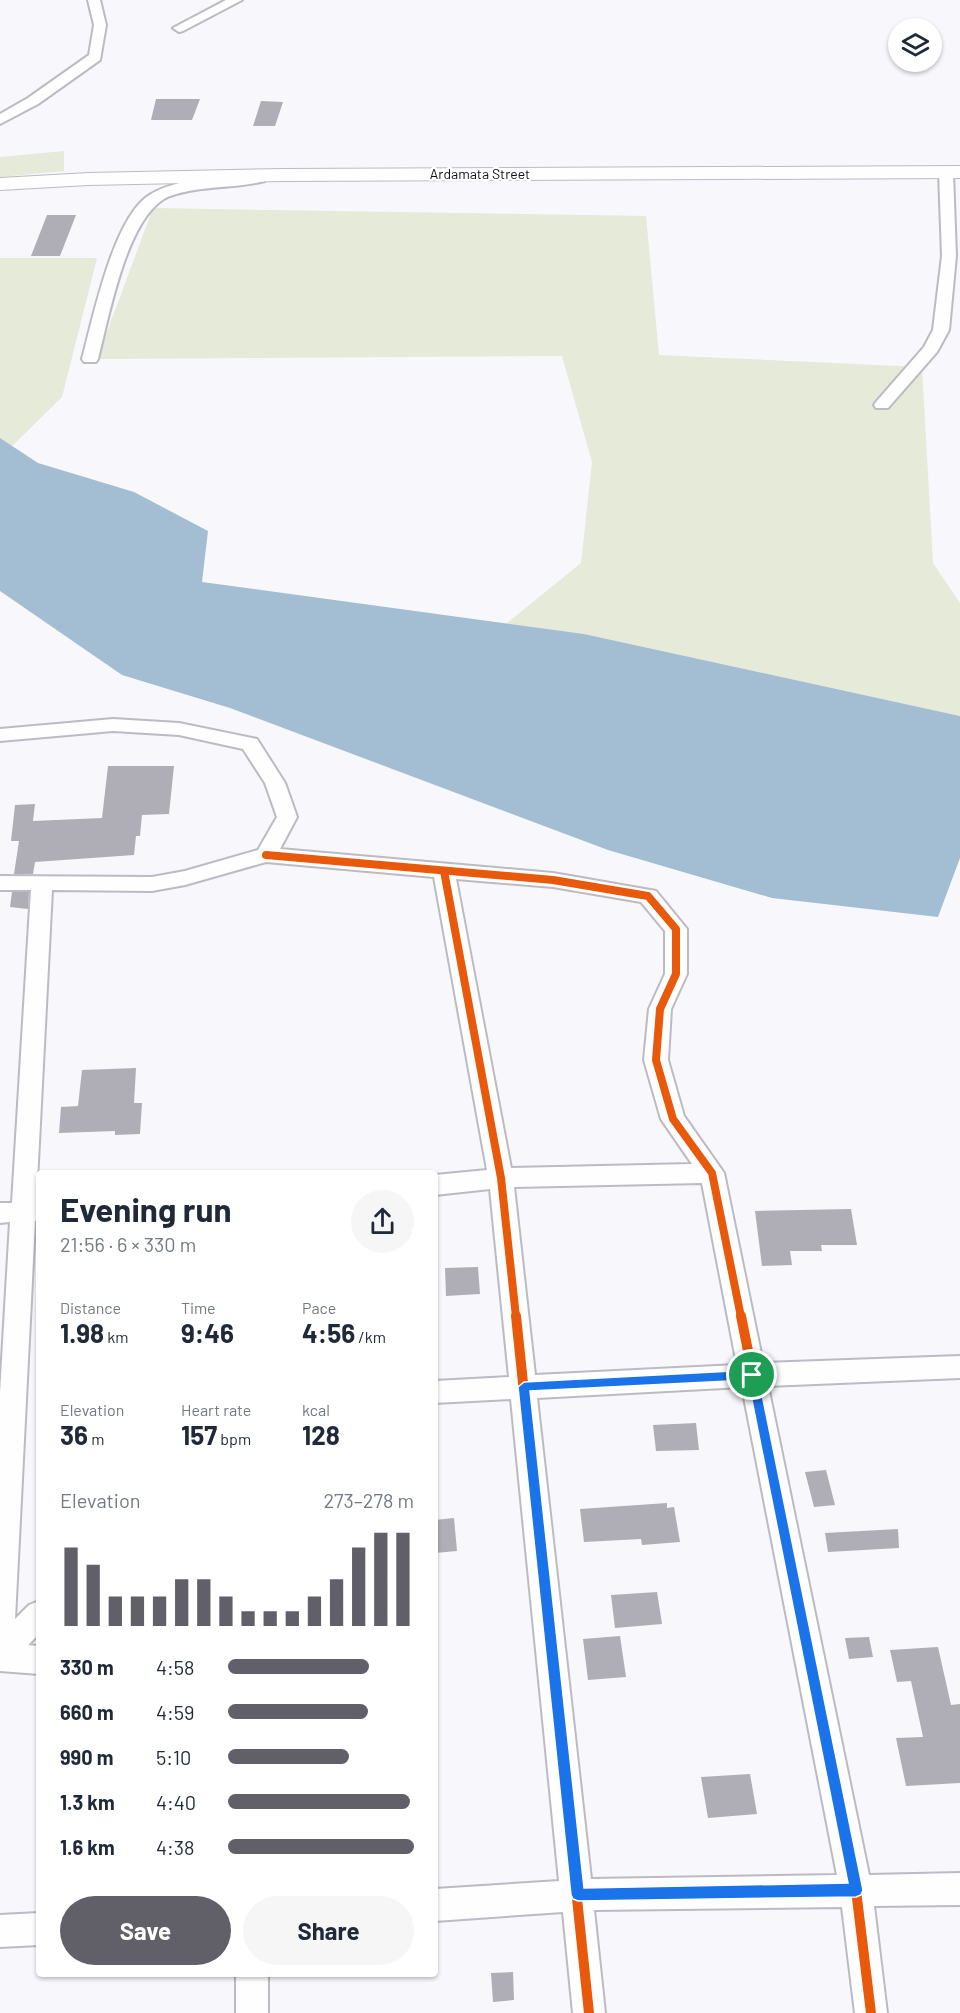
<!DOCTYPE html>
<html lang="en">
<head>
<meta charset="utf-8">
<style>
  :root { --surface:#fff; --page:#f6f6f7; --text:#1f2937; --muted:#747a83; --accent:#616068 }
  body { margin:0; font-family:Barlow,sans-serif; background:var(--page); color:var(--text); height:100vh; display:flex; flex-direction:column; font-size:22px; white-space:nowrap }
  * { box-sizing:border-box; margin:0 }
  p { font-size:20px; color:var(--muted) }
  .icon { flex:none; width:33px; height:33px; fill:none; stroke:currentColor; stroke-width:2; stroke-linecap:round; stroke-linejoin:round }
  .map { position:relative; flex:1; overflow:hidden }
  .panel { position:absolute; left:36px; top:1170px; width:402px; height:807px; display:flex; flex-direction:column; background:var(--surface); border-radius:6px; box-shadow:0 2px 4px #0004 }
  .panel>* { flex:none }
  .controls { position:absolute; left:888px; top:18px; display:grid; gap:12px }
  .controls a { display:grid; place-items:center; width:54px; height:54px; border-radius:50%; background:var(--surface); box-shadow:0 2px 4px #0004; font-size:30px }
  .pin { position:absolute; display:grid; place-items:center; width:51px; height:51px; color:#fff; margin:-26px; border:3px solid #fff; border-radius:50%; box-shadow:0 2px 6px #0007 }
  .round { display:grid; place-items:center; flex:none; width:63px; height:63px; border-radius:32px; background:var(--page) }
  .headline { display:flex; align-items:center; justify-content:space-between; height:102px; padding:0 24px }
  h1 { font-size:33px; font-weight:700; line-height:45px }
  .stats { display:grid; grid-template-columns:repeat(3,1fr); gap:9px; height:102px; padding:6px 24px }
  .stats div { display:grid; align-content:center }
  .stats b { font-size:26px; font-weight:700 }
  .stats small { font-size:16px; font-weight:400 }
  .stats p { font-size:16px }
  .chart { height:168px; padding:12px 24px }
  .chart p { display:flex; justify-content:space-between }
  .chart svg { width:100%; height:108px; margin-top:6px; stroke:var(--accent); stroke-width:6 }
  .button { display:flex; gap:12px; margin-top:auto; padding:12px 24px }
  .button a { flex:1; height:69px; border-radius:36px; background:var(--accent); color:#fff; font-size:24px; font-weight:700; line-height:69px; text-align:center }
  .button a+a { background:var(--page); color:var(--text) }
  ul { padding:0 24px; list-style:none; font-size:20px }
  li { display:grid; grid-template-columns:96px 72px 1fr; align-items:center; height:45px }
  li i { height:15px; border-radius:8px; background:var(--accent) }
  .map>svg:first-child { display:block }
  .green { fill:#e5ead9 }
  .water { fill:#a3bed2 }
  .building { fill:#afaeb6 }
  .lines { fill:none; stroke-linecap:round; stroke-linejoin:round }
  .street-casing { stroke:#bcbac3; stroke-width:4 }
  .secondary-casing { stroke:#bcbac3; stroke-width:2 }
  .street { fill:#fefeff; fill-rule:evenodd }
  .secondary { fill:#fefeff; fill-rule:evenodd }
  .cycleway-far1-casing { stroke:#fff; stroke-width:11 }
  .cycleway-casing { stroke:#fff; stroke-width:14 }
  .cycleway-far1 { stroke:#e8590c; stroke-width:8 }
  .cycleway { stroke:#e8590c; stroke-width:10 }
  .route { fill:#1a73e8; stroke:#fff; stroke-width:1.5; fill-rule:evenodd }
  .labels { text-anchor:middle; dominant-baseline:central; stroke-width:4.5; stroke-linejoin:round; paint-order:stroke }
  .far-street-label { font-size:14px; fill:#100e19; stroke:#fff }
</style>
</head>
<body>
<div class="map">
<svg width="960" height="2013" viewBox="0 0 960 2013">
  <rect width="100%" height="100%" fill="#f8f7fc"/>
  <g class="green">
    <path d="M64,151V171L0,177V157Z"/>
    <path d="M153,208L646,216L659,355L922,367L933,563L960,603V716L584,634L506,624L581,563L592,462L562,356L97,359Z"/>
    <path d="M0,258H97L62,397L12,446L0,438Z"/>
  </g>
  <path class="water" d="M0,438L38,463L134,492L208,531L202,582L584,634L960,716V858L938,917L772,898L608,850L230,708L122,675L0,591Z"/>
  <g class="building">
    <path d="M156,99H200L192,120H151Z"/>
    <path d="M261,101L283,102L275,126H253Z"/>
    <path d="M47,215H76L60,256H31Z"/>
    <path d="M108,766H174L169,814L142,815L140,836H136L134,855L35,862L33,874H14L19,841H11L15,805L35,804L33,821L102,818Z"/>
    <path d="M12,892H29L28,909L10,907Z"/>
    <path d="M136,1068L134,1103H142L140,1134L115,1135V1131L59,1133L61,1107L78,1106L82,1070Z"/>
    <path d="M851,1209L857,1245H821L822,1251H790L792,1265L762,1266L755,1211Z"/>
    <path d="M478,1267L480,1294L446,1296L445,1268Z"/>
    <path d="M696,1423L699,1450L656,1451L653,1425Z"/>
    <path d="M826,1470L835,1505L814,1507L805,1472Z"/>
    <path d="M667,1503V1508L674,1507L680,1542L642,1545L641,1539L584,1542L580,1509Z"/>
    <path d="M454,1518L457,1551L435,1553V1520Z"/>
    <path d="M898,1529L899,1548L828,1552L825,1533Z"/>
    <path d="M657,1592L662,1624L615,1628L611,1595Z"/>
    <path d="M620,1636L626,1677L588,1680L583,1639Z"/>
    <path d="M869,1637L873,1657L849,1659L845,1638Z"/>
    <path d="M938,1647L951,1705L960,1704V1783L906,1786L896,1738L923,1737L911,1681L897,1682L890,1650Z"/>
    <path d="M750,1774L757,1814L708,1818L701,1777Z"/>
    <path d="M513,1972L514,2000L493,2002L491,1973Z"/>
  </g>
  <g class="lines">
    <g class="street-casing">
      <g id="street">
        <path d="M88,0H100L106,25L100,60L38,104L0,124V114L28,98L89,55L94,25Z"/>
        <path d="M226,0H242L183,31L179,32L173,28Z"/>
        <path d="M946,168L953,172L956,256L949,330L937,352L888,408H876L874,405L876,402L924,347L933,330L942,256L939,172Z"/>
        <path d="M260,174L265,175L267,178L265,181C234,189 201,185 170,196C127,213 109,317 98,359L96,362H84L82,359C93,318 113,220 148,196C176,177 228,177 260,174Z"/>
        <path d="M113,719L179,723L257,739L285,783L297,817L280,849L553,873L656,891L687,929V974L671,1009L668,1060L684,1116L724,1173L763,1363L960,1356V1378L768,1386L869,1875L960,1873V1905L874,1906L887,2013H855L842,1907L594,1910L605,2013H573L563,1912L435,1921V1889L559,1881L511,1399L435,1403V1381L509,1377L490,1189L435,1195V1175L487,1170L434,877L266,862L185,885L152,891L52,890L36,1201L39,1202V1220L35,1221L15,1619L29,1605L39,1601V1634L28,1645L39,1646V1674L0,1671V1393L10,1222L0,1223V1203H12L31,890H0V876L152,877L185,871L258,850L277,817L265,783L243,749L179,735L113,731L0,741V729ZM456,879L553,887L641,902L665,931V974L649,1009L644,1060L661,1119L692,1164L511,1168ZM702,1183L737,1365L535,1375L514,1187ZM742,1387L837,1875L591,1879L537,1398Z"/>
        <path d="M39,1913V1945L0,1947V1915Z"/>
        <rect x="236" y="1974" width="32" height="39"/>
      </g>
    </g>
    <g class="secondary-casing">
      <path id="secondary" d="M960,166V178L282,181L88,185L0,190V178L88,173L282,169Z"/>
    </g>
    <use href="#street" class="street"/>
    <use href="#secondary" class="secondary"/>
    <g class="cycleway-far1-casing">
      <g id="cycleway-far1">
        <path d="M266,855L553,880L648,896L676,929V974L660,1009L656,1060L673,1119L712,1173L741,1317"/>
        <path d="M444,871L501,1178L516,1317"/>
      </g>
    </g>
    <g class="cycleway-casing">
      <g id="cycleway">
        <path d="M516,1316L589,2013"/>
        <path d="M741,1316L856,1890L871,2013"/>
      </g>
    </g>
    <use href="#cycleway-far1" class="cycleway-far1"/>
    <use href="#cycleway" class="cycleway"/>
  </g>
  <path class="route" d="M752,1370L758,1375L863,1890L861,1895L856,1897L578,1901L573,1899L571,1895L518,1387L524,1382ZM748,1380L848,1883L584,1888L530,1391Z"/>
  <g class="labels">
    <g class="far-street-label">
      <text x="480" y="173">Ardamata Street</text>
    </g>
  </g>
</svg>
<div class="controls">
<a><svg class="icon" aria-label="layers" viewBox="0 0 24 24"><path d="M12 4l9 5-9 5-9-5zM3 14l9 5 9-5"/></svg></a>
</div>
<div class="pin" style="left:752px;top:1375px;background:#1e9e55"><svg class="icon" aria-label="arrive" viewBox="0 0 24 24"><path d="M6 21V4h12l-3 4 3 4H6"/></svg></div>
<section class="panel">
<div class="headline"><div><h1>Evening run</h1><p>21:56 · 6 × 330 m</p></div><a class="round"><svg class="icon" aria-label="share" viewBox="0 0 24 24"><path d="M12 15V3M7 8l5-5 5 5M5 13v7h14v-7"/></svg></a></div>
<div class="stats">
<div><p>Distance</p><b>1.98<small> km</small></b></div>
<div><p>Time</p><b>9:46</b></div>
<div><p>Pace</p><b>4:56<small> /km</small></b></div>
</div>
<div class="stats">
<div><p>Elevation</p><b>36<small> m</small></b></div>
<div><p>Heart rate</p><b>157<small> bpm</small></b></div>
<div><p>kcal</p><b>128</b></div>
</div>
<div class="chart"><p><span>Elevation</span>273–278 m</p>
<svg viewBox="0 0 160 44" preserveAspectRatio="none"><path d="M5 44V12M15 44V19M25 44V32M35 44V32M45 44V32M55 44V25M65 44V25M75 44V32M85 44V38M95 44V38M105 44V38M115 44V32M125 44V25M135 44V12M145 44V6M155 44V6"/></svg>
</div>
<ul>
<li><b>330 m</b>4:58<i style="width:76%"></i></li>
<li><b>660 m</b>4:59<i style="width:75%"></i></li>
<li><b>990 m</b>5:10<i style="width:65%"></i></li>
<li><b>1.3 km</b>4:40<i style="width:98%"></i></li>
<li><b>1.6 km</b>4:38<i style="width:100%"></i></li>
</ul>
<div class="button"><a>Save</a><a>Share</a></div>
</section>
</div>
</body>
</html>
